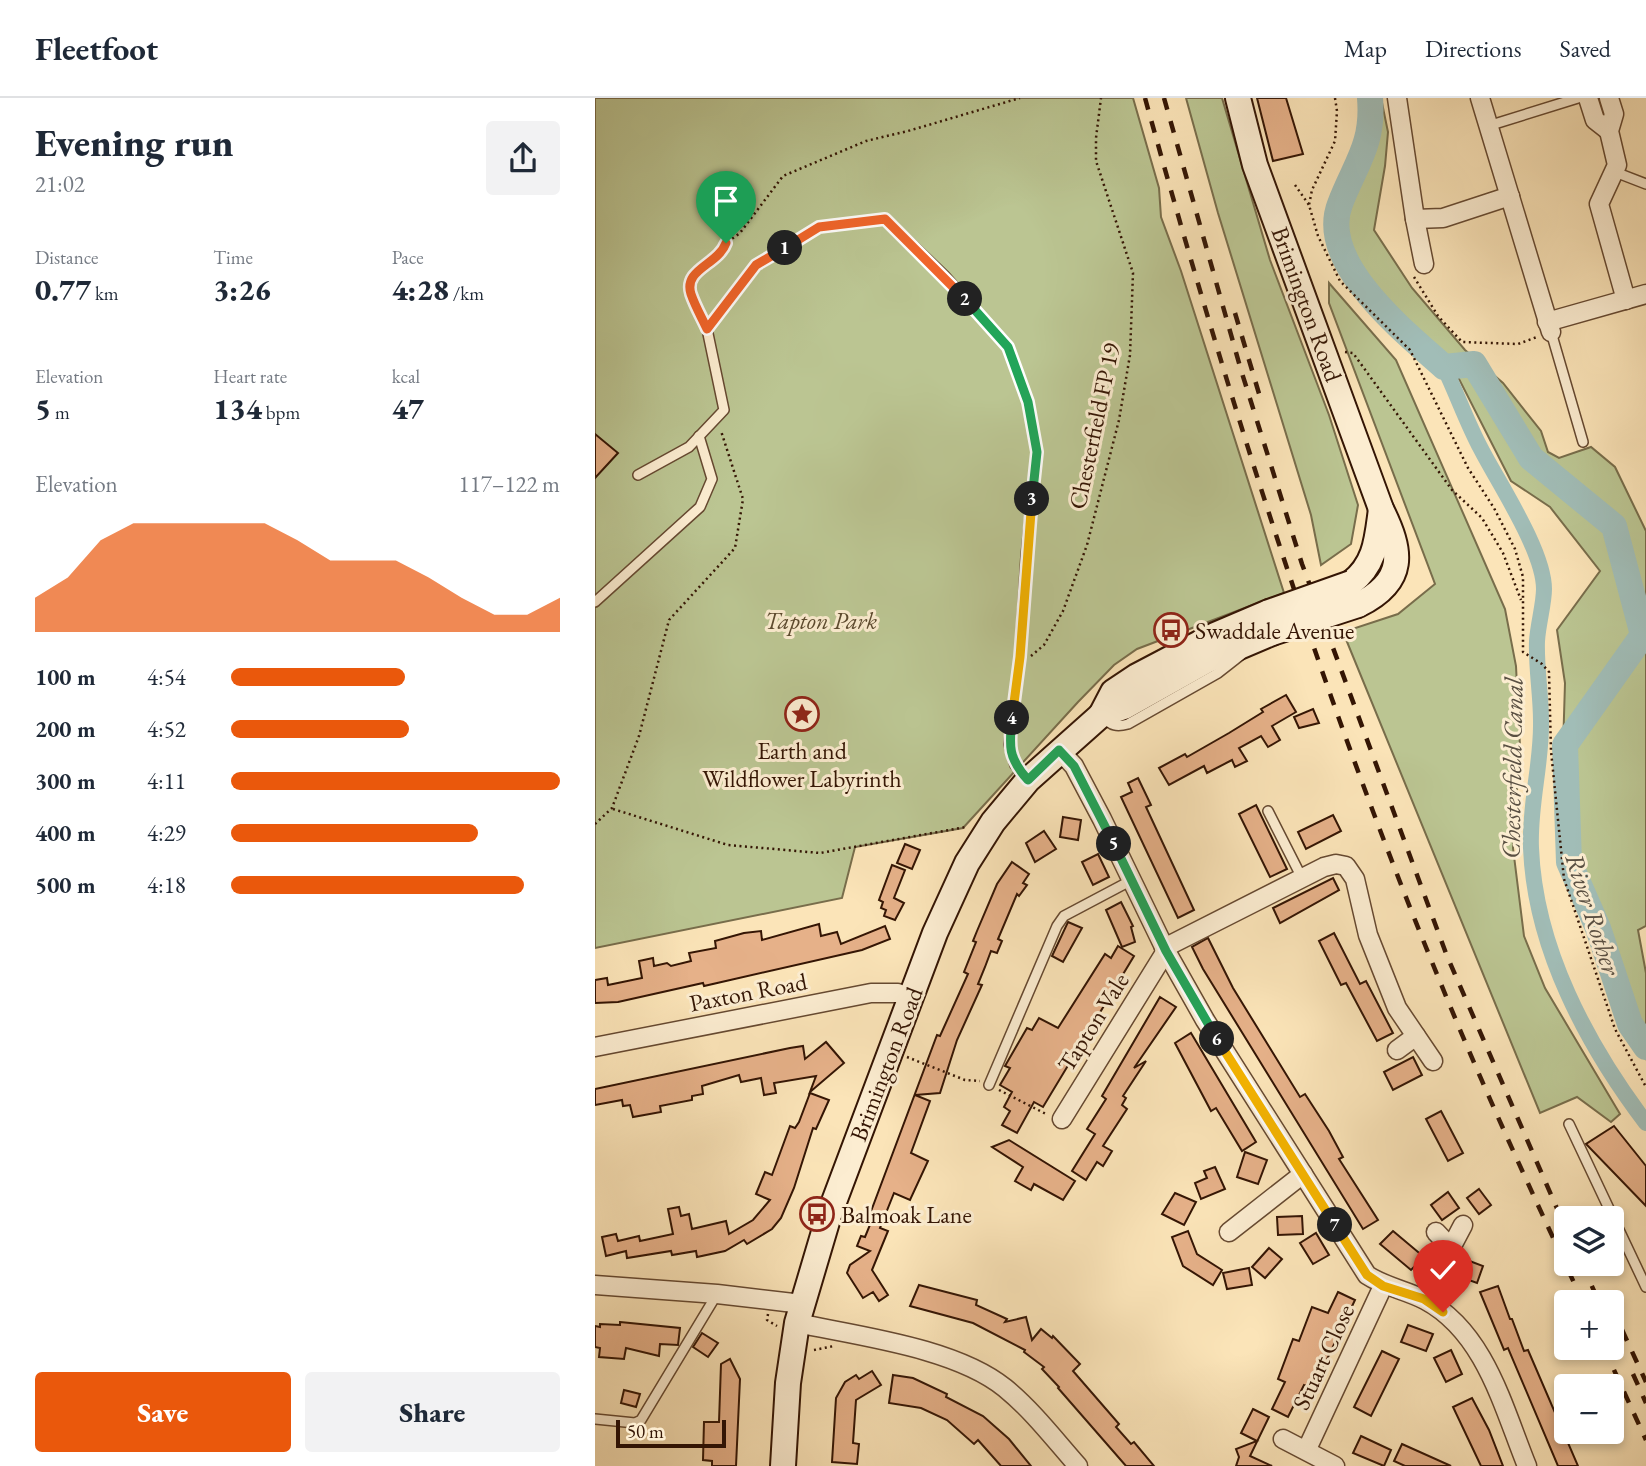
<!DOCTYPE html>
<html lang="en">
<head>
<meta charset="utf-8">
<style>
  :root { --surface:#fff; --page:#f2f2f3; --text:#1f2937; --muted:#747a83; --line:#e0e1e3; --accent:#ea580c }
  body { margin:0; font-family:"EB Garamond",serif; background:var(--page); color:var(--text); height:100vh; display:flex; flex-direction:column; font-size:26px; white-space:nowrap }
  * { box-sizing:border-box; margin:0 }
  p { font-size:23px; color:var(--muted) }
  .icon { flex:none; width:38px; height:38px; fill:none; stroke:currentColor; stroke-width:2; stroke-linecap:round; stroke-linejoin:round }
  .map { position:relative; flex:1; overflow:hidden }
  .details { display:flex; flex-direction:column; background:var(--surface); width:595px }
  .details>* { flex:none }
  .controls { position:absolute; left:959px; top:1108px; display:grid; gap:14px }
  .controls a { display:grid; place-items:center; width:70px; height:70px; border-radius:7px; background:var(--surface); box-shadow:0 4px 10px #0003; font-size:35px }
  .scale { position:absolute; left:21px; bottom:18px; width:110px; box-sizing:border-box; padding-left:7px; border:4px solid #341504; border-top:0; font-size:19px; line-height:24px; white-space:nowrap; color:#341504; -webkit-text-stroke:5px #fcedd1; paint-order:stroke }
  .pin { position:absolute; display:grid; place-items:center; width:60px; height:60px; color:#fff; margin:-72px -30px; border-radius:50% 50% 50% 0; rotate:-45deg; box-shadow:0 0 7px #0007 }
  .pin .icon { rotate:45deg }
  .km { position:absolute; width:35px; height:35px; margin:-18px; border-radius:50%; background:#222; color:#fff; font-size:19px; line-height:35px; text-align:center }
  .round { display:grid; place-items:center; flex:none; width:74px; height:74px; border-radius:7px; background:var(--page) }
  .summary { display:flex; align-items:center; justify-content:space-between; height:119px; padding:0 35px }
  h1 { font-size:38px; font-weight:800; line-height:52px }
  .metrics { display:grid; grid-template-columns:repeat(3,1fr); gap:10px; height:119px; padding:7px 35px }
  .metrics div { display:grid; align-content:center }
  .metrics b { font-size:30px; font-weight:800 }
  .metrics small { font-size:19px; font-weight:400 }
  .metrics p { font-size:19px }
  .chart { height:196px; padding:14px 35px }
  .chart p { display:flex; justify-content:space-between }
  .chart svg { width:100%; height:126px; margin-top:7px; fill:var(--accent); opacity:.7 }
  .cta { display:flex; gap:14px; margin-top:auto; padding:14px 35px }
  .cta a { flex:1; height:80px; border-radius:7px; background:var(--accent); color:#fff; font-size:28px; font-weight:800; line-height:80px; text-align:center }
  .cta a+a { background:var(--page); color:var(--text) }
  ul { padding:0 35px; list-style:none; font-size:23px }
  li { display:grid; grid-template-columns:112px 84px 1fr; align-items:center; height:52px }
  li i { height:18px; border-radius:9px; background:var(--accent) }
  header { display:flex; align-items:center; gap:42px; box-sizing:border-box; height:98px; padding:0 35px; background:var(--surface); border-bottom:2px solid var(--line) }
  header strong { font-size:33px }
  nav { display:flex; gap:38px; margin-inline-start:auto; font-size:24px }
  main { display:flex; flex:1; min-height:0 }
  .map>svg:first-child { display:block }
  .green { fill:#bbc592; stroke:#786d4b; stroke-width:2 }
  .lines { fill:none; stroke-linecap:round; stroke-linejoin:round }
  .canal { stroke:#a1bdb7; stroke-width:16 }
  .river { stroke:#a1bdb7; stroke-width:26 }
  .building { fill:#e6b189; stroke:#341504; stroke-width:2 }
  .service-casing { stroke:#664931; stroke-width:12 }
  .minor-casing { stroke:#664931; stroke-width:21 }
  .secondary-casing { stroke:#341504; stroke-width:28 }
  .path { stroke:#341504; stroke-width:2.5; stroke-dasharray:2 3.5; stroke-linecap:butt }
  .service { stroke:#fcedd1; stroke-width:9 }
  .minor { stroke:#fcedd1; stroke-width:18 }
  .secondary { stroke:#fcedd1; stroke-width:24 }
  .rail { stroke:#341504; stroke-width:4.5; stroke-dasharray:12 12; stroke-linecap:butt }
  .secondary-bridge-casing { stroke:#341504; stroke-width:28; stroke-linecap:butt }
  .secondary-bridge { stroke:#fcedd1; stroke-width:24 }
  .split-1-casing { stroke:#fff; stroke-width:14 }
  .split-2-casing { stroke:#fff; stroke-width:14 }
  .split-3-casing { stroke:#fff; stroke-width:14 }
  .split-4-casing { stroke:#fff; stroke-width:14 }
  .split-5-casing { stroke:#fff; stroke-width:14 }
  .split-6-casing { stroke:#fff; stroke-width:14 }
  .split-7-casing { stroke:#fff; stroke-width:14 }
  .split-8-casing { stroke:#fff; stroke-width:14 }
  .split-1 { stroke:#f0652b; stroke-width:9 }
  .split-2 { stroke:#f0652b; stroke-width:9 }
  .split-3 { stroke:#22a559; stroke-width:9 }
  .split-4 { stroke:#f5b400; stroke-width:9 }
  .split-5 { stroke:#22a559; stroke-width:9 }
  .split-6 { stroke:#22a559; stroke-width:9 }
  .split-7 { stroke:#f5b400; stroke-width:9 }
  .split-8 { stroke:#f5b400; stroke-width:9 }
  .labels { text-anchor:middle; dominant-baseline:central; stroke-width:6; stroke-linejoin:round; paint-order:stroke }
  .street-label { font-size:24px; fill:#341504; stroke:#fcedd1 }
  .park-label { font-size:24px; font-style:italic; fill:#5c4a2f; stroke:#fcedd1 }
  .poi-label { font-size:24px; fill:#341504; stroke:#fcedd1; text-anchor:start }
  .water-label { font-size:26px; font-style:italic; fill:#5a5043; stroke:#fcedd1 }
</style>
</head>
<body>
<header>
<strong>Fleetfoot</strong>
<nav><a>Map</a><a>Directions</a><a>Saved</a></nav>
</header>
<main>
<section class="details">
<div class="summary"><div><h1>Evening run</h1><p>21:02</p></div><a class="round"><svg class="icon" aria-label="share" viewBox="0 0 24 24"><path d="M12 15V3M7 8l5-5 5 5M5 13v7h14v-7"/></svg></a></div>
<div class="metrics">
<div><p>Distance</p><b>0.77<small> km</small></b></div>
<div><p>Time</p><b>3:26</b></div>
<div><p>Pace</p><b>4:28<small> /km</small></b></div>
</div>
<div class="metrics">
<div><p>Elevation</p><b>5<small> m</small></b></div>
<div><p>Heart rate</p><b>134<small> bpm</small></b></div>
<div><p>kcal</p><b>47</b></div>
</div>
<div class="chart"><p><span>Elevation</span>117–122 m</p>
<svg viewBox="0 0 160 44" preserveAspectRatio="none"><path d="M0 44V32L10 25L20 12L30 6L40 6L50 6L60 6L70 6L80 12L90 19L100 19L110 19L120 25L130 32L140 38L150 38L160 32V44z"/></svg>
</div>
<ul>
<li><b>100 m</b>4:54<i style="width:53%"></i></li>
<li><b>200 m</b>4:52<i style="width:54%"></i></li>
<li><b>300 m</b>4:11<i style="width:100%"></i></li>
<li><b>400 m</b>4:29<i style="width:75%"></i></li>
<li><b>500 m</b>4:18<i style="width:89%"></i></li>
</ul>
<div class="cta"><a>Save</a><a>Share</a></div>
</section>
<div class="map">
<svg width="1051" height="1368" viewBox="0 0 1051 1368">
  <rect width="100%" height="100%" fill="#fbe4b8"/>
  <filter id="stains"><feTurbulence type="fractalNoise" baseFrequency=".00286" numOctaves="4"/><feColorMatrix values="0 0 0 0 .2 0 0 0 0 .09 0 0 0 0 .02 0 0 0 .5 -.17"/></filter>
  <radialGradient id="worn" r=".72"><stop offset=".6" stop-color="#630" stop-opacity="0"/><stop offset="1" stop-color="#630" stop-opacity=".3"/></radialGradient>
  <g class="green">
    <path d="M0,0H538L564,90L566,119L586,173L689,495L542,551L519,567L483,604L368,730L260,749L247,800L0,850Z"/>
    <path d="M591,0H627L675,162L734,317L763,407L756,446L726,467L716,417L623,115Z"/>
    <path d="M780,0H786L793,34L790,68L779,132L817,190L870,252L908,285L946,333L953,354L964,360L996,349L1020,369L1051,433V828L1043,832L1051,875V961L1032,931L980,780L968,651L970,585L962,532L1005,473L955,409L916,383L862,277L795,209L756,158L751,114L774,64L784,14Z"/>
    <path d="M734,185L801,262L910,511L921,568L925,649L918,750L929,838L950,890L1025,1016L1016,1024L982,999L945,1015L748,534L803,516L840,486L734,205Z"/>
  </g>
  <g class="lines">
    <path class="canal" d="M849,269C862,296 872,325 886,351C904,386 949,453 949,491C949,506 943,526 942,543C941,570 946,596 946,623C947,665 934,707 936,750C940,850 992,947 1051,1025"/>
    <path class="river" d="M775,0C779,47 760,66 745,106C722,165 811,235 849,269L879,266L936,360L1019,428L1048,537L970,647L974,764L1003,830L1035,926L1051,949"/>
  </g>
  <g class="building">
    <path d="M662,0H691L708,56L678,63Z"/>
    <path d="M0,336L23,355L0,380Z"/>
    <path d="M691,597L701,614L677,628L685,642L673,649L666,638L644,650L652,663L640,669L637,662L612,675L609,668L574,687L564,670L590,656L592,659L634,635L668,614L666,611Z"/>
    <path d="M718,611L724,625L704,630L699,619Z"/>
    <path d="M543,680L556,707L551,709L599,812L583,820L526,699L537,694L533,685Z"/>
    <path d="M661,707L692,771L675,779L644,716Z"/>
    <path d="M738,717L746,733L711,751L703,734Z"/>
    <path d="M468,719L486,722L483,742L465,739Z"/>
    <path d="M449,733L461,751L440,764L431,745Z"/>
    <path d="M310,746L325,752L317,771L302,765Z"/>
    <path d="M503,756L514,779L498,787L487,764Z"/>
    <path d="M417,764L434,776L428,785L432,787L424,798L422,796L403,841L407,843L402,855L396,853L390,869L383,886L387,887L362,942L345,995L320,997L335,1003L316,1055L333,1063L315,1102L299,1095L285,1130L293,1133L277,1172L293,1197L284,1203L278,1194L268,1200L252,1175L255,1167L275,1153L262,1148L266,1138L270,1139L279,1117L275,1116L342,937L345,938L373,876L369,874L381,844L378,843L382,833L402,786Z"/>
    <path d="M297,767L310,772L299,800L309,805L300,822L289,818L291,812L286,810L288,804L284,802Z"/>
    <path d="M738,780L744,792L685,825L678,810Z"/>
    <path d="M526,804L538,828L536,829L540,844L527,849L511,812Z"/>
    <path d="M473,824L487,830L468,864L457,858Z"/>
    <path d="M224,826L226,838L242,834L246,846L290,828L295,841L267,852L109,888L108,885L23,904L0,905V882L12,880L13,887L47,880L44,863L58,860L59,868L72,865L76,868L96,863L94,855L121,850L120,843L149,835L166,833L167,842Z"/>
    <path d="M739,835L765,886L771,883L798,935L782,943L751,885L746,887L724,843Z"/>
    <path d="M613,840L638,890L705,999L710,996L734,1033L748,1059L744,1061L783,1122L768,1131L608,871L597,849Z"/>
    <path d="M523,848L539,858L448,1009L439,1004L422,1035L407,1027L415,1013L409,1009L417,994L405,987L415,970L410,968L432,930L437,932L444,920L463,930L510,856L516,860Z"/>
    <path d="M565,899L581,909L539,970L551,963L528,998L531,1000L527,1007L532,1011L508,1048L517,1053L508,1068L502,1064L491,1082L477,1073L500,1036L492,1031L511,1001L507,998Z"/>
    <path d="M596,935L661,1044L647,1053L621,1010L616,1013L580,945Z"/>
    <path d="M231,944L249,965L215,994L221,978L179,985L181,995L169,997L166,980L146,984L144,977L107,988L108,996L97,998V1002L65,1008L66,1014L38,1019L35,1007L28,1008L27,1002L0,1007V991L195,950L208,948L210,961Z"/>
    <path d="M818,959L827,977L798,992L789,974Z"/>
    <path d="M215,995L234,1002L221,1031L218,1030L199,1090L186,1120L177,1131L152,1146L149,1142L130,1153L102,1159L101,1153L77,1157L76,1153L32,1160L31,1153L11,1158L7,1139L21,1136L23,1143L44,1138L45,1143L78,1136L73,1111L84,1109L86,1118L94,1116L97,1131L131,1123L134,1136L158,1122L175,1102L161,1096L170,1074L177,1077L195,1028L200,1030L204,1024Z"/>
    <path d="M846,1013L868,1055L853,1063L831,1021Z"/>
    <path d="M1019,1028L1051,1068V1108L991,1046Z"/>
    <path d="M414,1042L480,1083L468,1102L439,1086L436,1092L420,1083L428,1069L397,1049Z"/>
    <path d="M650,1054L672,1062L663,1086L642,1079Z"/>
    <path d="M620,1069L630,1091L606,1101L600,1085L612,1080L609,1073Z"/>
    <path d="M884,1091L896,1107L884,1116L872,1100Z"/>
    <path d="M853,1094L864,1110L847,1122L836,1107Z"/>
    <path d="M580,1095L601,1104L589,1127L567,1116Z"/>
    <path d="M707,1118L708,1136L683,1137L682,1119Z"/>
    <path d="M593,1133L602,1156L627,1172L618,1187L588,1168L577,1139Z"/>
    <path d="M798,1133L829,1159L816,1172L785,1146Z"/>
    <path d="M721,1135L734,1157L718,1166L705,1145Z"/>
    <path d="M674,1150L687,1161L670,1180L657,1169Z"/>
    <path d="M864,1159L888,1168L882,1185L857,1176Z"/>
    <path d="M654,1170L657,1187L632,1191L628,1175Z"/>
    <path d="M324,1187L382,1202L381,1207L412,1221L410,1224L431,1219L437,1242L446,1231L457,1240L458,1238L485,1266L478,1273L524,1326L521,1329L536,1346L539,1344L559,1368H531L463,1290L464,1289L447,1271L449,1269L429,1254L430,1252L378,1225L315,1208Z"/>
    <path d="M903,1188L915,1221H917L929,1253L933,1252L983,1368H963L913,1250L909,1252L885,1194Z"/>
    <path d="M743,1194L760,1202L718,1291L709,1287L693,1319L677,1311L690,1284L683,1281L698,1241L704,1243L717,1209L733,1215Z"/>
    <path d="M25,1224L85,1230L83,1247L65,1246L64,1258L31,1250L29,1261L4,1259L5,1250L0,1249V1228L5,1229V1226L25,1227Z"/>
    <path d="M813,1227L838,1236L831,1253L806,1244Z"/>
    <path d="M107,1235L123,1245L113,1259L98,1249Z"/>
    <path d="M856,1252L867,1276L851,1284L839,1260Z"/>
    <path d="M787,1253L804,1261L776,1318L759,1309Z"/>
    <path d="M135,1261L145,1281L141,1368H117V1363L108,1362L109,1324H124L126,1266Z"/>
    <path d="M277,1273L286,1287L261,1302L258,1345L264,1346L262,1366L237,1364L241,1300L250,1284L261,1277L264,1281Z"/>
    <path d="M298,1277L318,1280L352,1296L351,1299L388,1318L414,1341L436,1368H406L383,1342L379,1346L352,1322L326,1310L294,1305Z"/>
    <path d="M29,1292L45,1296L41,1309L26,1305Z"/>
    <path d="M877,1300L894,1332L908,1368H886L858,1309Z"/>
    <path d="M658,1311L674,1319L655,1358L677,1368H641L644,1359L641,1351L662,1343L646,1335Z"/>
    <path d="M766,1338L796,1352L789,1368L758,1355Z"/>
    <path d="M807,1346L856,1368H810L799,1363Z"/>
  </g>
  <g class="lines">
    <g class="service-casing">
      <g id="service">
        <path d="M893,28L983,0"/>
        <path d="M1020,74L1051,86"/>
        <path d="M956,234L988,344"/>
        <path d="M43,377L94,349L129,312L112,231L161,168L224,129L290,121L349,177L413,249L433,305L442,354L431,459L425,560L414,646L420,667L432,680"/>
        <path d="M0,504L105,409L117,381L104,338"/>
        <path d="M508,619C516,628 522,629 533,626L623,575L646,557"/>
        <path d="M673,713L707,780"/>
        <path d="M394,987L462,828L469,818L537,782"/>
        <path d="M974,1026L1051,1189"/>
        <path d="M0,1321L40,1325L46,1322L122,1196"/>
      </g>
    </g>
    <g class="minor-casing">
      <g id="minor">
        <path d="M802,0L820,121L848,120L915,98"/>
        <path d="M885,0L956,234"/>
        <path d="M993,0L1000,22L1014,33"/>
        <path d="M1014,0L1019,16L1014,33L1022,67L1004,106L1031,202"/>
        <path d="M820,121L829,166"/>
        <path d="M952,224L1051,196"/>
        <path d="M464,652L479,668L507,721L571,853L610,922L772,1177C790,1189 811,1192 830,1202C890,1234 908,1309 932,1368"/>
        <path d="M569,850L729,769L741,766L751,768L760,781L773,837L802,910L838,963"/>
        <path d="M0,949L276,895H303L315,900"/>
        <path d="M802,952L821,938"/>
        <path d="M467,1021L571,853"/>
        <path d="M634,1134L708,1076"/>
        <path d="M841,1134L856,1150"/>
        <path d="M0,1187L122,1196L207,1206"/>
        <path d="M829,1201L868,1127"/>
        <path d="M202,1225C263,1238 361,1250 410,1290C437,1312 460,1342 483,1368"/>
        <path d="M688,1341L740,1368"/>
        <path d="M712,1351L788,1188"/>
      </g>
    </g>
    <g class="secondary-casing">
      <g id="secondary">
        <path d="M643,0L660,67L786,411C807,453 812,483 763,507"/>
        <path d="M756,485C781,466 782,440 786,411"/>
        <path d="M506,617L518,594L542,578L620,537L674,514"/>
        <path d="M188,1368L193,1285L202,1225L234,1117L340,835L372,765L398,724L433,682L506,617L529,609L611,563L677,535"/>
      </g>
    </g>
    <g class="path">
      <path d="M740,0L742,13L740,43L717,92L714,107L723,138L745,183L815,252L873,370L899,410L920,451L928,479V554L947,566L954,574L956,653L969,781L1020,931L1051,989"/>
      <path d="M700,87L714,107"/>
      <path d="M819,179L843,218L867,244L923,246L942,239"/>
      <path d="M106,218L95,194V184L99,176L126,157L131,145L145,135L188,78L271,43L313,33L425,0"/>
      <path d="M750,254L758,255L857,392L887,420L908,455L926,502"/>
      <path d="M436,558L449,547L468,513L492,447L524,322L535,257L538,175L501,63V40L506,0"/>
      <path d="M18,711L133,747L225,755L371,729"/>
      <path d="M0,726L17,710L44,638L74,522L140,450L148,401L126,333"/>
      <path d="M312,959L370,982L385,983"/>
      <path d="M404,992L451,1016"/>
      <path d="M173,1216L172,1222L182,1228"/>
      <path d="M219,1252L239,1248"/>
    </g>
    <use href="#service" class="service"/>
    <use href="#minor" class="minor"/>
    <use href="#secondary" class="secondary"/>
    <g class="rail">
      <path d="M550,0C633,300 727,598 846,886C890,994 939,1099 988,1204"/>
      <path d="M569,0L646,272L707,466L852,858L971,1131"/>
      <path d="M640,215L665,299"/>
      <path d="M987,1166L1004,1204"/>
      <path d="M1017,1210L1051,1284"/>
      <path d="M1009,1250L1051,1342"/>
      <path d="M1038,1276L1051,1305"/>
    </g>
    <g class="secondary-bridge-casing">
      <g id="secondary-bridge">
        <path d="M674,514L756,485"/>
        <path d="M677,535L763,507"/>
      </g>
    </g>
    <use href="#secondary-bridge" class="secondary-bridge"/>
  </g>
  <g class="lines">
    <g class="split-1-casing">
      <path id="split-1" d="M131,145C123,167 88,171 96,196C100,208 107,220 112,231L161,167L190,150"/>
    </g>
    <g class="split-2-casing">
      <path id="split-2" d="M190,150L224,129L290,121L370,201"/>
    </g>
    <g class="split-3-casing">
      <path id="split-3" d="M370,201L413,249L433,304L442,354L437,401"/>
    </g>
    <g class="split-4-casing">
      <path id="split-4" d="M417,620L425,559L437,401"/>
    </g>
    <g class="split-5-casing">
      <path id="split-5" d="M417,620C414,648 413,660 433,682L464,652L479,668L519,746"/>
    </g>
    <g class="split-6-casing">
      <path id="split-6" d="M519,746L571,853L622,941"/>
    </g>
    <g class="split-7-casing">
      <path id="split-7" d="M622,941L740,1127"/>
    </g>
    <g class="split-8-casing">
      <path id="split-8" d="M740,1127L772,1177L788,1188L829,1201L848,1214"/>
    </g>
    <use href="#split-1" class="split-1"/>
    <use href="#split-2" class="split-2"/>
    <use href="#split-3" class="split-3"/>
    <use href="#split-4" class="split-4"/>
    <use href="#split-5" class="split-5"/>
    <use href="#split-6" class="split-6"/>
    <use href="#split-7" class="split-7"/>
    <use href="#split-8" class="split-8"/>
  </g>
  <defs>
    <g id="bus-ring" transform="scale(1.75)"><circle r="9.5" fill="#fcedd1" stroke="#8f2418" stroke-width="1.5"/><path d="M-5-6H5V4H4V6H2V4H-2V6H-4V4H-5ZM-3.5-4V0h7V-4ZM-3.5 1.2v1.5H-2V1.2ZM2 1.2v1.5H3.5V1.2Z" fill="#8f2418"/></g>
    <g id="sight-ring" transform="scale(1.75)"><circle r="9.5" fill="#fcedd1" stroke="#8f2418" stroke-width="1.5"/><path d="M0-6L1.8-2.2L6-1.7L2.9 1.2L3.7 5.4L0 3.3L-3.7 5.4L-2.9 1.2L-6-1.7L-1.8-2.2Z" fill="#8f2418"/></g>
  </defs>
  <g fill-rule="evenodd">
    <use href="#bus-ring" x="576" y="532"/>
    <use href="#sight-ring" x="207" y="616"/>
    <use href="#bus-ring" x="222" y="1116"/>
  </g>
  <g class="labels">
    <g class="street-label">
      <text transform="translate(712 206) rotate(70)">Brimington Road</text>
      <text transform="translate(499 328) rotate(-78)">Chesterfield FP 19</text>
      <text transform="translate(153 894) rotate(-11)">Paxton Road</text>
      <text transform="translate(498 924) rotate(-58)">Tapton Vale</text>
      <text transform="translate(291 966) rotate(-69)">Brimington Road</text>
      <text transform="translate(728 1259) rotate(-65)">Stuart Close</text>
    </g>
    <g class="park-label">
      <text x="226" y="522">Tapton Park</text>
    </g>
    <g class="poi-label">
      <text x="600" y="532">Swaddale Avenue</text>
      <text x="207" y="652" text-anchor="middle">Earth and<tspan x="207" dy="28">Wildflower Labyrinth</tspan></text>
      <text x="246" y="1116">Balmoak Lane</text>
    </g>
    <g class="water-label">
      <text transform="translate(917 670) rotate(-89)">Chesterfield Canal</text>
      <text transform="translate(998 816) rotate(72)">River Rother</text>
    </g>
  </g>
  <rect width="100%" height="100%" filter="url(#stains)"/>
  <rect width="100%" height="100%" fill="url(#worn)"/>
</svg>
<div class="controls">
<a><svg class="icon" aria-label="layers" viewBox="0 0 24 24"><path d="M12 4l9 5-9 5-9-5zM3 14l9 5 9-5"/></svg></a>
<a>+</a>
<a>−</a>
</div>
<div class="scale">50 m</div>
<div class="pin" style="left:131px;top:145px;background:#1e9e55"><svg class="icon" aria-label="arrive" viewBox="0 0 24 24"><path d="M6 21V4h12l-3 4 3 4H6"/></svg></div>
<div class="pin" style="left:848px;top:1214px;background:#d93025"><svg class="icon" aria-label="check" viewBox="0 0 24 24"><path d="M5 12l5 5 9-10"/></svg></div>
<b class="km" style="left:190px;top:150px">1</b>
<b class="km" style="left:370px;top:201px">2</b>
<b class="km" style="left:437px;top:401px">3</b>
<b class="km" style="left:417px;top:620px">4</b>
<b class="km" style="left:519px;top:746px">5</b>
<b class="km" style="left:622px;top:941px">6</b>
<b class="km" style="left:740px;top:1127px">7</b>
</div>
</main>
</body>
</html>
